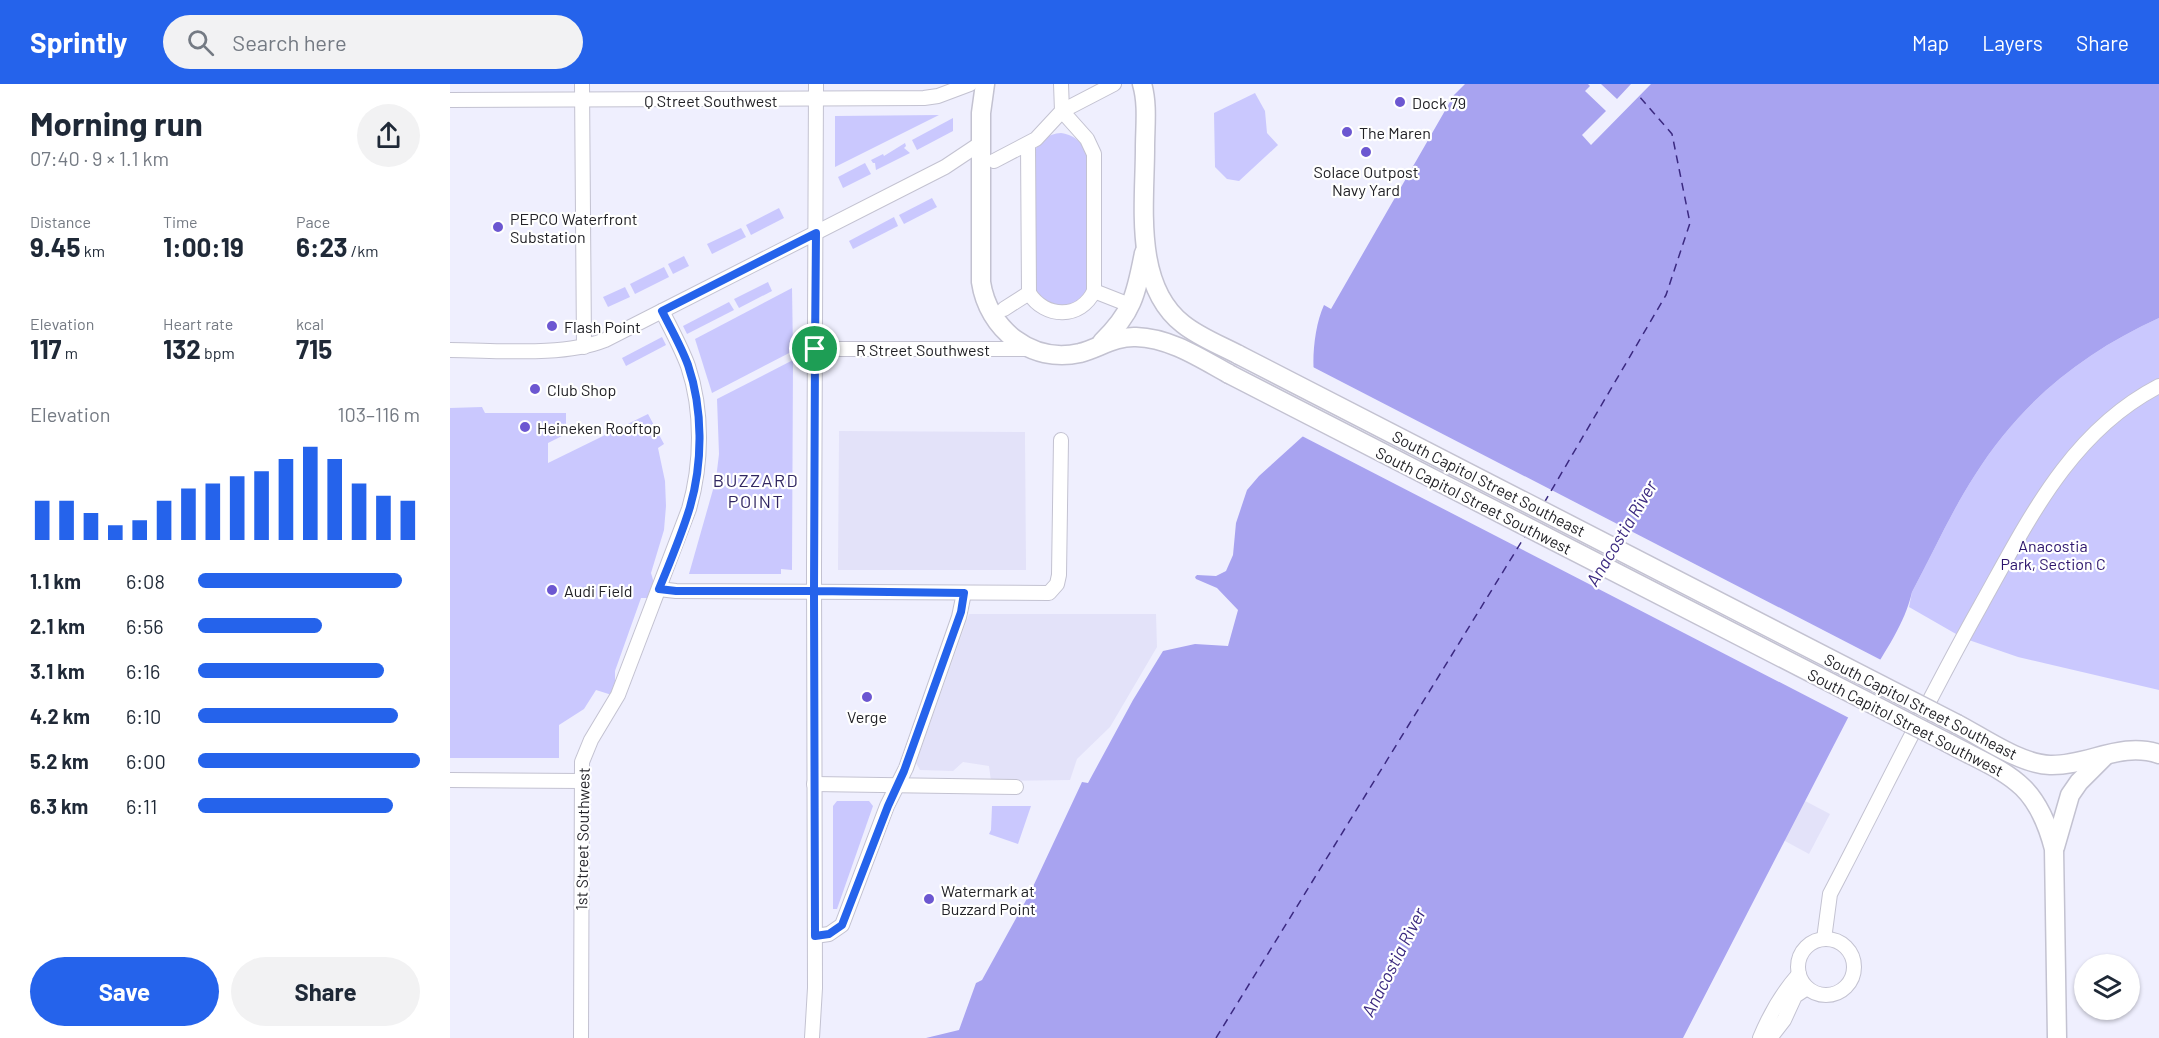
<!DOCTYPE html>
<html lang="en">
<head>
<meta charset="utf-8">
<style>
  :root { --surface:#fff; --page:#f2f2f3; --text:#1f2937; --muted:#747a83; --accent:#2563eb }
  body { margin:0; font-family:Barlow,sans-serif; background:var(--page); color:var(--text); height:100vh; display:flex; flex-direction:column; font-size:22px; white-space:nowrap }
  * { box-sizing:border-box; margin:0 }
  p { font-size:20px; color:var(--muted) }
  .icon { flex:none; width:33px; height:33px; fill:none; stroke:currentColor; stroke-width:2; stroke-linecap:round; stroke-linejoin:round }
  .map { position:relative; flex:1; overflow:hidden }
  .drawer { display:flex; flex-direction:column; background:var(--surface); width:450px }
  .drawer>* { flex:none }
  .controls { position:absolute; left:1624px; top:870px; display:grid; gap:12px }
  .controls a { display:grid; place-items:center; width:66px; height:66px; border-radius:50%; background:var(--surface); box-shadow:0 2px 4px #0004; font-size:30px }
  .pin { position:absolute; display:grid; place-items:center; width:51px; height:51px; color:#fff; margin:-26px; border:3px solid #fff; border-radius:50%; box-shadow:0 2px 6px #0007 }
  .round { display:grid; place-items:center; flex:none; width:63px; height:63px; border-radius:32px; background:var(--page) }
  .overview { display:flex; align-items:center; justify-content:space-between; height:102px; padding:0 30px }
  h1 { font-size:33px; font-weight:700; line-height:45px }
  .stats { display:grid; grid-template-columns:repeat(3,1fr); gap:9px; height:102px; padding:6px 30px }
  .stats div { display:grid; align-content:center }
  .stats b { font-size:26px; font-weight:700 }
  .stats small { font-size:16px; font-weight:400 }
  .stats p { font-size:16px }
  .chart { height:168px; padding:12px 30px }
  .chart p { display:flex; justify-content:space-between }
  .chart svg { width:100%; height:108px; margin-top:6px; stroke:var(--accent); stroke-width:6 }
  .button { display:flex; gap:12px; margin-top:auto; padding:12px 30px }
  .button a { flex:1; height:69px; border-radius:36px; background:var(--accent); color:#fff; font-size:24px; font-weight:700; line-height:69px; text-align:center }
  .button a+a { background:var(--page); color:var(--text) }
  ul { padding:0 30px; list-style:none; font-size:20px }
  li { display:grid; grid-template-columns:96px 72px 1fr; align-items:center; height:45px }
  li i { height:15px; border-radius:8px; background:var(--accent) }
  header { display:flex; align-items:center; gap:36px; box-sizing:border-box; height:84px; padding:0 30px; background:var(--accent); color:#fff }
  header strong { font-size:28px }
  nav { display:flex; gap:33px; margin-inline-start:auto; font-size:21px }
  .search { width:420px; height:54px; background:var(--page); display:flex; align-items:center; gap:15px; box-sizing:border-box; padding:0 21px; border-radius:33px; color:var(--muted); font-size:22px }
  main { display:flex; flex:1; min-height:0 }
  .map>svg:first-child { display:block }
  .built { fill:#e3e2f9 }
  .green { fill:#cac8fe }
  .water { fill:#a8a3f0 }
  .pier { fill:#efeffe }
  .lines { fill:none; stroke-linecap:round; stroke-linejoin:round }
  .ferry { stroke:#3b2980; stroke-width:1.5; stroke-dasharray:8 6; stroke-linecap:butt }
  .minor-casing { stroke:#c3c2d1; stroke-width:16 }
  .major-casing { stroke:#c3c2d1; stroke-width:21 }
  .minor { stroke:#fff; stroke-width:14 }
  .major { stroke:#fff; stroke-width:18 }
  .major-bridge-casing { stroke:#c3c2d1; stroke-width:21; stroke-linecap:butt }
  .major-bridge { stroke:#fff; stroke-width:18 }
  .route-casing { stroke:#fff; stroke-width:12 }
  .route { stroke:#2563eb; stroke-width:8 }
  .poi-dot { fill:#6c57d1; stroke:#fff; stroke-width:2 }
  .labels { text-anchor:middle; dominant-baseline:central; stroke-width:4.5; stroke-linejoin:round; paint-order:stroke }
  .street-label { font-size:16px; fill:#222227; stroke:#fff }
  .poi-label { font-size:16px; fill:#222227; stroke:#fff; text-anchor:start }
  .park-label { font-size:16px; fill:#2c146c; stroke:#fff }
  .neighbourhood-label { font-size:18px; letter-spacing:1.5px; fill:#312762; stroke:#fff }
  .water-label { font-size:18px; font-style:italic; fill:#3b2980; stroke:#fff }
</style>
</head>
<body>
<header>
<strong>Sprintly</strong>
<div class="search"><svg class="icon" aria-label="search" viewBox="0 0 24 24"><circle cx="10" cy="10" r="6"/><path d="M15 15l6 6"/></svg>Search here</div>
<nav><a>Map</a><a>Layers</a><a>Share</a></nav>
</header>
<main>
<section class="drawer">
<div class="overview"><div><h1>Morning run</h1><p>07:40 · 9 × 1.1 km</p></div><a class="round"><svg class="icon" aria-label="share" viewBox="0 0 24 24"><path d="M12 15V3M7 8l5-5 5 5M5 13v7h14v-7"/></svg></a></div>
<div class="stats">
<div><p>Distance</p><b>9.45<small> km</small></b></div>
<div><p>Time</p><b>1:00:19</b></div>
<div><p>Pace</p><b>6:23<small> /km</small></b></div>
</div>
<div class="stats">
<div><p>Elevation</p><b>117<small> m</small></b></div>
<div><p>Heart rate</p><b>132<small> bpm</small></b></div>
<div><p>kcal</p><b>715</b></div>
</div>
<div class="chart"><p><span>Elevation</span>103–116 m</p>
<svg viewBox="0 0 160 44" preserveAspectRatio="none"><path d="M5 44V28M15 44V28M25 44V33M35 44V38M45 44V36M55 44V28M65 44V23M75 44V21M85 44V18M95 44V16M105 44V11M115 44V6M125 44V11M135 44V21M145 44V26M155 44V28"/></svg>
</div>
<ul>
<li><b>1.1 km</b>6:08<i style="width:92%"></i></li>
<li><b>2.1 km</b>6:56<i style="width:56%"></i></li>
<li><b>3.1 km</b>6:16<i style="width:84%"></i></li>
<li><b>4.2 km</b>6:10<i style="width:90%"></i></li>
<li><b>5.2 km</b>6:00<i style="width:100%"></i></li>
<li><b>6.3 km</b>6:11<i style="width:88%"></i></li>
</ul>
<div class="button"><a>Save</a><a>Share</a></div>
</section>
<div class="map">
<svg width="1709" height="954" viewBox="0 0 1709 954">
  <rect width="100%" height="100%" fill="#efeffe"/>
  <g class="built">
    <path d="M389,347L575,348L576,486H388Z"/>
    <path d="M519,530H706L707,563L660,643L627,675L620,696L541,697L539,682L513,678L503,687L470,686L466,679Z"/>
    <path d="M1302,689L1380,730L1359,770L1335,757Z"/>
  </g>
  <g class="green">
    <path d="M805,9L815,27L817,49L828,61L789,97L777,95L765,83L764,29Z"/>
    <path d="M489,31L385,83V32Z"/>
    <path d="M503,34V47L467,66L462,56Z"/>
    <path d="M611,49C627,52 632,59 639,72L640,200L632,217L606,225L585,210L584,69C589,56 598,50 611,49Z"/>
    <path d="M455,59L456,62L454,64L460,69L426,86L425,79H423L421,76L433,70L434,72Z"/>
    <path d="M415,79L421,90L393,104L388,93Z"/>
    <path d="M482,114L487,123L454,140L449,131Z"/>
    <path d="M329,124L334,134L301,151L296,141Z"/>
    <path d="M444,133L448,142L403,165L399,157Z"/>
    <path d="M291,144L296,153L262,170L257,160Z"/>
    <path d="M234,172L239,182L223,190L218,180Z"/>
    <path d="M214,183L219,193L185,210L180,200Z"/>
    <path d="M318,198L322,207L289,224L284,215Z"/>
    <path d="M175,203L180,213L158,223L153,213Z"/>
    <path d="M342,204L343,267L262,309L245,255Z"/>
    <path d="M279,218L284,226L237,250L233,242Z"/>
    <path d="M1709,234V606L1568,573L1513,554L1459,523L1462,508C1483,469 1501,428 1525,391C1570,319 1632,269 1709,234Z"/>
    <path d="M212,253L216,261L176,282L172,274Z"/>
    <path d="M343,276L342,486L331,485V490H239L266,395L269,370L267,315Z"/>
    <path d="M32,323L35,329H116V350L98,359V379L198,330L214,360L208,364L215,397L216,422L214,446L201,489L204,499L203,514H191L165,587V612L146,606L134,625L109,641V674H0V324Z"/>
    <path d="M387,717H419L423,722L387,825H383V722Z"/>
    <path d="M542,722H581L568,760L539,750L541,746Z"/>
  </g>
  <path class="water" d="M1015,0H1709V234C1632,269 1570,319 1525,391C1501,428 1483,469 1462,508C1455,539 1435,568 1418,595L1233,954H476L509,946L526,899L532,896L580,809L632,698L638,699L683,616L713,567L745,560L778,562L788,526L767,504L746,495L745,493L747,491L766,492L776,487L783,471L786,439L797,406L809,392L862,344L873,329C870,317 866,304 864,292C862,270 865,241 874,221L881,225L1004,11Z"/>
  <g class="pier">
    <path d="M1138,0H1151L1167,15L1181,0H1201L1141,61L1132,51L1156,27L1135,7L1140,2Z"/>
    <path d="M861,282L1433,577L1420,597L1401,635L850,351L867,334L870,329L863,306Z"/>
  </g>
  <g class="lines">
    <g class="ferry">
      <path d="M1094,419L1216,211L1240,139L1222,50L1189,12"/>
      <path d="M766,954L1075,452"/>
    </g>
    <g class="minor-casing">
      <g id="minor">
        <path d="M132,0L134,263"/>
        <path d="M0,16L474,14L488,12L520,0"/>
        <path d="M578,60L579,209C595,235 631,235 644,207V70L637,55L612,27L611,0"/>
        <path d="M544,77L586,55L612,27L664,0"/>
        <path d="M644,207L672,218"/>
        <path d="M554,225L579,209"/>
        <path d="M365,265H581"/>
        <path d="M0,266C46,266 112,273 155,256L495,83L531,59"/>
        <path d="M209,505L226,507L599,509L607,500L609,491L611,356"/>
        <path d="M0,696L131,697"/>
        <path d="M364,700L566,703"/>
        <path d="M365,852L379,850L392,841L437,722L456,684L509,533L514,509"/>
        <path d="M1374,855L1380,810L1392,787C1438,698 1482,608 1531,521C1578,437 1620,348 1709,302"/>
        <circle cx="1376" cy="883" r="28"/>
        <path d="M131,954L132,678L141,656L168,611L239,425C252,380 253,327 238,282C231,263 221,245 212,227"/>
        <path d="M362,954L365,904L364,484L366,0"/>
        <path d="M1310,954C1320,930 1331,910 1349,890"/>
        <path d="M1320,954L1334,936L1345,912L1357,904"/>
      </g>
    </g>
    <g class="major-casing">
      <g id="major">
        <path d="M535,0L531,29V198C538,245 581,280 630,269C649,264 665,252 686,253C720,254 750,274 779,290"/>
        <path d="M692,0C698,20 695,43 695,64C695,120 683,201 733,240C749,253 770,261 789,271"/>
        <path d="M652,258C683,228 686,210 694,169"/>
        <path d="M1507,640C1534,654 1570,680 1600,681C1638,682 1671,657 1709,670"/>
        <path d="M1498,659C1556,690 1586,695 1604,765L1607,954"/>
        <path d="M1605,763L1620,711L1629,698L1655,672"/>
      </g>
    </g>
    <use href="#minor" class="minor"/>
    <use href="#major" class="major"/>
    <g class="major-bridge-casing">
      <g id="major-bridge">
        <path d="M789,271L1507,640"/>
        <path d="M779,290L1498,659"/>
      </g>
    </g>
    <use href="#major-bridge" class="major-bridge"/>
  </g>
  <g class="lines">
    <g class="route-casing">
      <path id="route" d="M365,265L366,149L212,227C221,245 231,262 238,281C253,325 253,378 240,423C232,450 220,478 209,505L226,507H364L365,852L379,850L392,841L438,722L454,687L511,528L514,509L364,507L365,265"/>
    </g>
    <use href="#route" class="route"/>
  </g>
  <g class="poi-dot">
    <circle cx="950" cy="18" r="6"/>
    <circle cx="897" cy="48" r="6"/>
    <circle cx="916" cy="68" r="6"/>
    <circle cx="48" cy="143" r="6"/>
    <circle cx="102" cy="242" r="6"/>
    <circle cx="85" cy="305" r="6"/>
    <circle cx="75" cy="343" r="6"/>
    <circle cx="102" cy="506" r="6"/>
    <circle cx="417" cy="613" r="6"/>
    <circle cx="479" cy="815" r="6"/>
  </g>
  <g class="labels">
    <g class="street-label">
      <text x="261" y="16">Q Street Southwest</text>
      <text x="473" y="265">R Street Southwest</text>
      <text transform="translate(1039 399) rotate(27)">South Capitol Street Southeast</text>
      <text transform="translate(1024 416) rotate(27)">South Capitol Street Southwest</text>
      <text transform="translate(1471 622) rotate(27)">South Capitol Street Southeast</text>
      <text transform="translate(1456 638) rotate(27)">South Capitol Street Southwest</text>
      <text transform="translate(132 755) rotate(-89)">1st Street Southwest</text>
    </g>
    <g class="poi-label">
      <text x="962" y="18">Dock 79</text>
      <text x="909" y="48">The Maren</text>
      <text x="916" y="87" text-anchor="middle">Solace Outpost<tspan x="916" dy="18">Navy Yard</tspan></text>
      <text x="60" y="134">PEPCO Waterfront<tspan x="60" dy="18">Substation</tspan></text>
      <text x="114" y="242">Flash Point</text>
      <text x="97" y="305">Club Shop</text>
      <text x="87" y="343">Heineken Rooftop</text>
      <text x="114" y="506">Audi Field</text>
      <text x="417" y="632" text-anchor="middle">Verge</text>
      <text x="491" y="806">Watermark at<tspan x="491" dy="18">Buzzard Point</tspan></text>
    </g>
    <g class="park-label">
      <text x="1603" y="461">Anacostia<tspan x="1603" dy="18">Park, Section C</tspan></text>
    </g>
    <g class="neighbourhood-label">
      <text x="306" y="396">BUZZARD<tspan x="306" dy="21">POINT</tspan></text>
    </g>
    <g class="water-label">
      <text transform="translate(1171 449) rotate(-59)">Anacostia River</text>
      <text transform="translate(943 878) rotate(-63)">Anacostia River</text>
    </g>
  </g>
</svg>
<div class="controls">
<a><svg class="icon" aria-label="layers" viewBox="0 0 24 24"><path d="M12 4l9 5-9 5-9-5zM3 14l9 5 9-5"/></svg></a>
</div>
<div class="pin" style="left:365px;top:265px;background:#1e9e55"><svg class="icon" aria-label="arrive" viewBox="0 0 24 24"><path d="M6 21V4h12l-3 4 3 4H6"/></svg></div>
</div>
</main>
</body>
</html>
